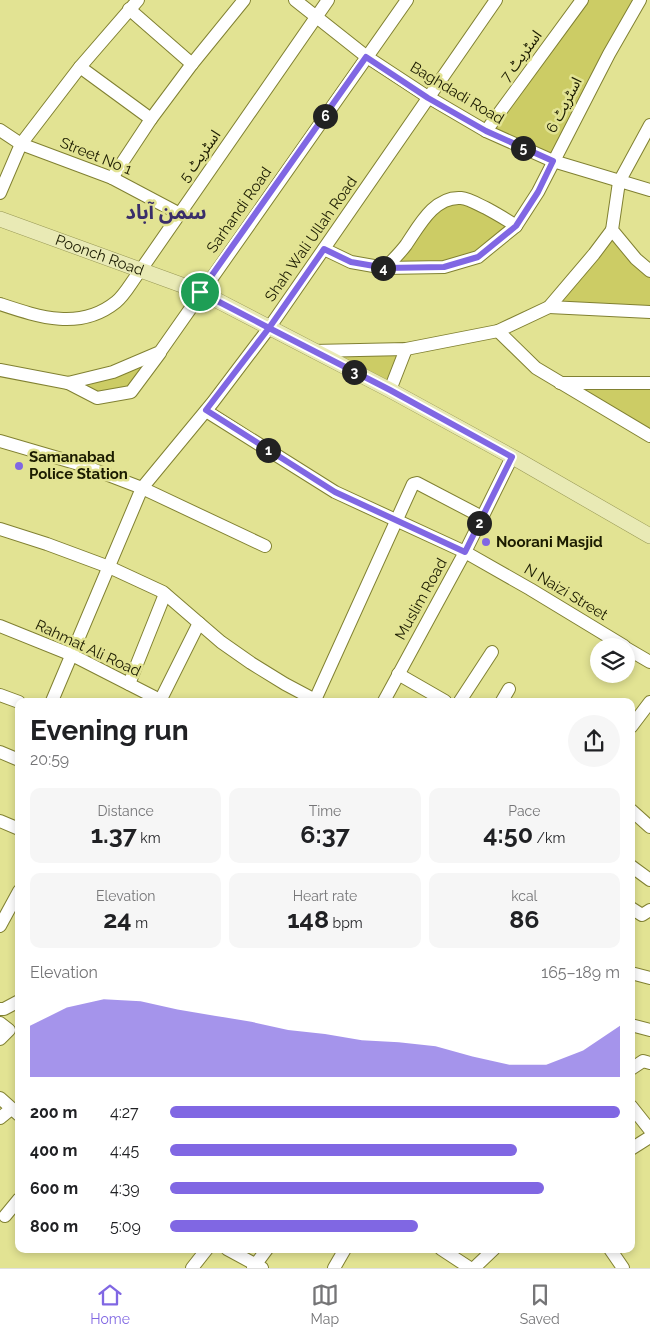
<!DOCTYPE html>
<html lang="en">
<head>
<meta charset="utf-8">
<style>
  :root { --surface:#fff; --page:#f6f6f6; --text:#202124; --muted:#757577; --line:#e0e0e0; --accent:#8067e3 }
  body { margin:0; font-family:Raleway,"Noto Sans Arabic",sans-serif; background:var(--page); color:var(--text); height:100vh; display:flex; flex-direction:column; font-size:19px; white-space:nowrap }
  * { box-sizing:border-box; margin:0 }
  p { font-size:16px; color:var(--muted) }
  .icon { flex:none; width:28px; height:28px; fill:none; stroke:currentColor; stroke-width:2; stroke-linecap:round; stroke-linejoin:round }
  .map { position:relative; flex:1; overflow:hidden }
  .sheet { position:absolute; left:15px; top:698px; width:620px; height:555px; display:flex; flex-direction:column; background:var(--surface); border-radius:10px; box-shadow:0 2px 8px #0003 }
  .sheet>* { flex:none }
  .controls { position:absolute; left:590px; top:638px; display:grid; gap:10px }
  .controls a { display:grid; place-items:center; width:45px; height:45px; border-radius:50%; background:var(--surface); box-shadow:0 2px 8px #0003; font-size:25px }
  .pin { position:absolute; display:grid; place-items:center; width:42px; height:42px; color:#fff; margin:-21px; border:2px solid #fff; border-radius:50%; box-shadow:0 1px 5px #0007 }
  .km { position:absolute; width:25px; height:25px; margin:-12px; border-radius:50%; background:#222; color:#fff; font-size:14px; line-height:25px; text-align:center }
  .round { display:grid; place-items:center; flex:none; width:52px; height:52px; border-radius:26px; background:var(--page) }
  .summary { display:flex; align-items:center; justify-content:space-between; height:85px; padding:0 15px }
  h1 { font-size:28px; font-weight:700; line-height:38px }
  .metrics { display:grid; grid-template-columns:repeat(3,1fr); gap:8px; height:85px; padding:5px 15px }
  .metrics div { display:grid; align-content:center; border-radius:10px; background:var(--page); text-align:center }
  .metrics b { font-size:25px; font-weight:700 }
  .metrics small { font-size:14px; font-weight:400 }
  .metrics p { font-size:14px }
  .chart { height:140px; padding:10px 15px }
  .chart p { display:flex; justify-content:space-between }
  .chart svg { width:100%; height:90px; margin-top:5px; fill:var(--accent); opacity:.7 }
  ul { padding:0 15px; list-style:none; font-size:16px }
  li { display:grid; grid-template-columns:80px 60px 1fr; align-items:center; height:38px }
  li i { height:12px; border-radius:6px; background:var(--accent) }
  .tab-bar { display:flex; justify-content:space-around; align-items:center; height:70px; border-top:1px solid var(--line); background:var(--surface); font-size:14px; color:var(--muted) }
  .tab-bar a { display:grid; justify-items:center; gap:2px }
  .tab-bar .on { color:var(--accent) }
  .map>svg:first-child { display:block }
  .green { fill:#cccc65 }
  .lines { fill:none; stroke-linecap:round; stroke-linejoin:round }
  .minor-casing { stroke:#818132; stroke-width:14 }
  .major-casing { stroke:#989855; stroke-width:16 }
  .minor { stroke:#fff; stroke-width:12 }
  .major { stroke:#e9eab5; stroke-width:15 }
  .route-casing { stroke:#fff; stroke-width:10 }
  .route { stroke:#8067e3; stroke-width:6 }
  .poi-dot { fill:#8067e3; stroke:#e2e393; stroke-width:2 }
  .labels { text-anchor:middle; dominant-baseline:central; stroke-width:5; stroke-linejoin:round; paint-order:stroke }
  .street-label { font-size:15px; fill:#1b1b00; stroke:#e2e393 }
  .poi-label { font-size:15px; font-weight:bold; fill:#1b1b00; stroke:#e2e393; text-anchor:start }
  .district-label { font-size:20px; font-weight:bold; fill:#3a2e6a; stroke:#e2e393 }
</style>
</head>
<body>
<div class="map">
<svg width="650" height="1268" viewBox="0 0 650 1268">
  <rect width="100%" height="100%" fill="#e2e393"/>
  <g class="green">
    <path d="M582,0H643L558,163L486,131Z"/>
    <path d="M453,198L516,226L478,257L385,268L417,227Z"/>
    <path d="M612,227L650,271V313L549,307Z"/>
    <path d="M406,349L390,390L311,351Z"/>
    <path d="M147,363L129,388L99,393L87,386Z"/>
    <path d="M560,383H650V435Z"/>
  </g>
  <g class="lines">
    <g class="minor-casing">
      <g id="minor">
        <path d="M295,0L367,57L428,97L486,131L553,161L650,190"/>
        <path d="M129,9L192,64"/>
        <path d="M80,67L151,119"/>
        <path d="M650,125L619,182L612,230L636,259L650,271"/>
        <path d="M0,130L21,144L112,178L180,214"/>
        <path d="M486,131L582,0"/>
        <path d="M112,178L151,119L192,64L244,0"/>
        <path d="M0,193L21,144L80,67L138,0"/>
        <path d="M324,249L351,262L385,268L444,267L478,257L516,226L538,192L609,54L640,0"/>
        <path d="M385,268C392,261 400,253 406,245C419,226 434,196 461,198C470,199 479,205 486,208C497,214 506,219 516,226"/>
        <path d="M0,304C39,317 80,331 116,302C125,295 132,281 140,271L328,0"/>
        <path d="M549,307L650,312"/>
        <path d="M498,331L536,368L650,436"/>
        <path d="M313,351L406,349L498,331L549,307L594,254L612,230"/>
        <path d="M0,370L68,383L113,372L160,352L407,0"/>
        <path d="M68,383L97,398L131,392L160,353"/>
        <path d="M560,383H650"/>
        <path d="M390,390L406,349"/>
        <path d="M206,411L335,492L465,552L530,589L624,646"/>
        <path d="M0,441L82,465L142,488L265,546"/>
        <path d="M0,529L47,544L109,567L163,592L221,642L251,663L285,684L317,701"/>
        <path d="M0,626L72,655L162,701"/>
        <path d="M626,648L650,662"/>
        <path d="M398,674L445,701"/>
        <path d="M129,684L165,594"/>
        <path d="M0,695L19,702"/>
        <path d="M315,700L413,484L417,483L482,517"/>
        <path d="M52,701L142,488L213,402L269,328L496,0"/>
        <path d="M160,701L199,623"/>
        <path d="M384,701L465,552L512,457"/>
        <path d="M460,701L492,652"/>
        <path d="M502,701L509,689"/>
        <path d="M631,727L650,702"/>
        <path d="M0,752L19,760"/>
        <path d="M631,810L650,827"/>
        <path d="M0,821L19,829"/>
        <path d="M631,866L650,880"/>
        <path d="M631,908L642,915L650,910"/>
        <path d="M0,926L19,891"/>
        <path d="M631,973L650,978"/>
        <path d="M0,1009H4L19,1001"/>
        <path d="M0,1023L9,1030L0,1039"/>
        <path d="M631,1025L650,1030"/>
        <path d="M631,1069L643,1061L650,1063"/>
        <path d="M0,1098L19,1115"/>
        <path d="M631,1106L650,1130"/>
        <path d="M0,1118L11,1109"/>
        <path d="M631,1149L650,1137"/>
        <path d="M5,1216L19,1199"/>
        <path d="M227,1249L262,1268"/>
        <path d="M441,1249L470,1268"/>
        <path d="M610,1249L623,1268"/>
        <path d="M192,1268L207,1249"/>
        <path d="M253,1268L267,1249"/>
        <path d="M334,1268L345,1249"/>
        <path d="M474,1268L494,1249"/>
      </g>
    </g>
    <g class="major-casing">
      <g id="major">
        <path id="s1" d="M0,219L201,292L390,390L518,460L650,536"/>
      </g>
    </g>
    <use href="#minor" class="minor"/>
    <use href="#major" class="major"/>
  </g>
  <g class="lines">
    <g class="route-casing">
      <path id="route" d="M200,292L269,328L206,410L335,492L465,552L512,457L390,390L269,328L324,249L351,262L386,268L444,267L478,257L516,226L538,192L553,161L486,131L428,98L366,57L200,292"/>
    </g>
    <use href="#route" class="route"/>
  </g>
  <g class="poi-dot">
    <circle cx="19" cy="466" r="5"/>
    <circle cx="486" cy="542" r="5"/>
  </g>
  <g class="labels">
    <g class="street-label">
      <text transform="translate(521 56) rotate(-54)">اسٹریٹ 7</text>
      <text transform="translate(457 93) rotate(31)">Baghdadi Road</text>
      <text transform="translate(564 105) rotate(-63)">اسٹریٹ 6</text>
      <text transform="translate(96 156) rotate(22)">Street No 1</text>
      <text transform="translate(200 156) rotate(-55)">اسٹریٹ 5</text>
      <text transform="translate(239 210) rotate(-55)">Sarhandi Road</text>
      <text transform="translate(311 239) rotate(-55)">Shah Wali Ullah Road</text>
      <text stroke="none"><textPath href="#s1" startOffset="106">Poonch Road</textPath></text>
      <text transform="translate(566 592) rotate(31)">N Naizi Street</text>
      <text transform="translate(421 599) rotate(-61)">Muslim Road</text>
      <text transform="translate(88 648) rotate(25)">Rahmat Ali Road</text>
    </g>
    <g class="poi-label">
      <text x="29" y="457">Samanabad<tspan x="29" dy="17">Police Station</tspan></text>
      <text x="496" y="542">Noorani Masjid</text>
    </g>
    <g class="district-label">
      <text x="166" y="212">سمن آباد</text>
    </g>
  </g>
</svg>
<div class="controls">
<a><svg class="icon" aria-label="layers" viewBox="0 0 24 24"><path d="M12 4l9 5-9 5-9-5zM3 14l9 5 9-5"/></svg></a>
</div>
<div class="pin" style="left:200px;top:292px;background:#1e9e55"><svg class="icon" aria-label="arrive" viewBox="0 0 24 24"><path d="M6 21V4h12l-3 4 3 4H6"/></svg></div>
<b class="km" style="left:268px;top:450px">1</b>
<b class="km" style="left:479px;top:523px">2</b>
<b class="km" style="left:354px;top:372px">3</b>
<b class="km" style="left:383px;top:268px">4</b>
<b class="km" style="left:523px;top:148px">5</b>
<b class="km" style="left:325px;top:116px">6</b>
<section class="sheet">
<div class="summary"><div><h1>Evening run</h1><p>20:59</p></div><a class="round"><svg class="icon" aria-label="share" viewBox="0 0 24 24"><path d="M12 15V3M7 8l5-5 5 5M5 13v7h14v-7"/></svg></a></div>
<div class="metrics">
<div><p>Distance</p><b>1.37<small> km</small></b></div>
<div><p>Time</p><b>6:37</b></div>
<div><p>Pace</p><b>4:50<small> /km</small></b></div>
</div>
<div class="metrics">
<div><p>Elevation</p><b>24<small> m</small></b></div>
<div><p>Heart rate</p><b>148<small> bpm</small></b></div>
<div><p>kcal</p><b>86</b></div>
</div>
<div class="chart"><p><span>Elevation</span>165–189 m</p>
<svg viewBox="0 0 160 44" preserveAspectRatio="none"><path d="M0 44V19L10 10L20 6L30 7L40 11L50 14L60 17L70 21L80 23L90 26L100 27L110 29L120 34L130 38L140 38L150 31L160 19V44z"/></svg>
</div>
<ul>
<li><b>200 m</b>4:27<i style="width:100%"></i></li>
<li><b>400 m</b>4:45<i style="width:77%"></i></li>
<li><b>600 m</b>4:39<i style="width:83%"></i></li>
<li><b>800 m</b>5:09<i style="width:55%"></i></li>
</ul>
</section>
</div>
<nav class="tab-bar">
<a class="on"><svg class="icon" aria-label="home" viewBox="0 0 24 24"><path d="M3 11l9-7 9 7M6 9v11h12V9"/></svg>Home</a>
<a><svg class="icon" aria-label="map" viewBox="0 0 24 24"><path d="M3 6l6-2 6 2 6-2v14l-6 2-6-2-6 2zM9 4v14M15 6v14"/></svg>Map</a>
<a><svg class="icon" aria-label="saved" viewBox="0 0 24 24"><path d="M7 4h10v16l-5-4-5 4z"/></svg>Saved</a>
</nav>
</body>
</html>
